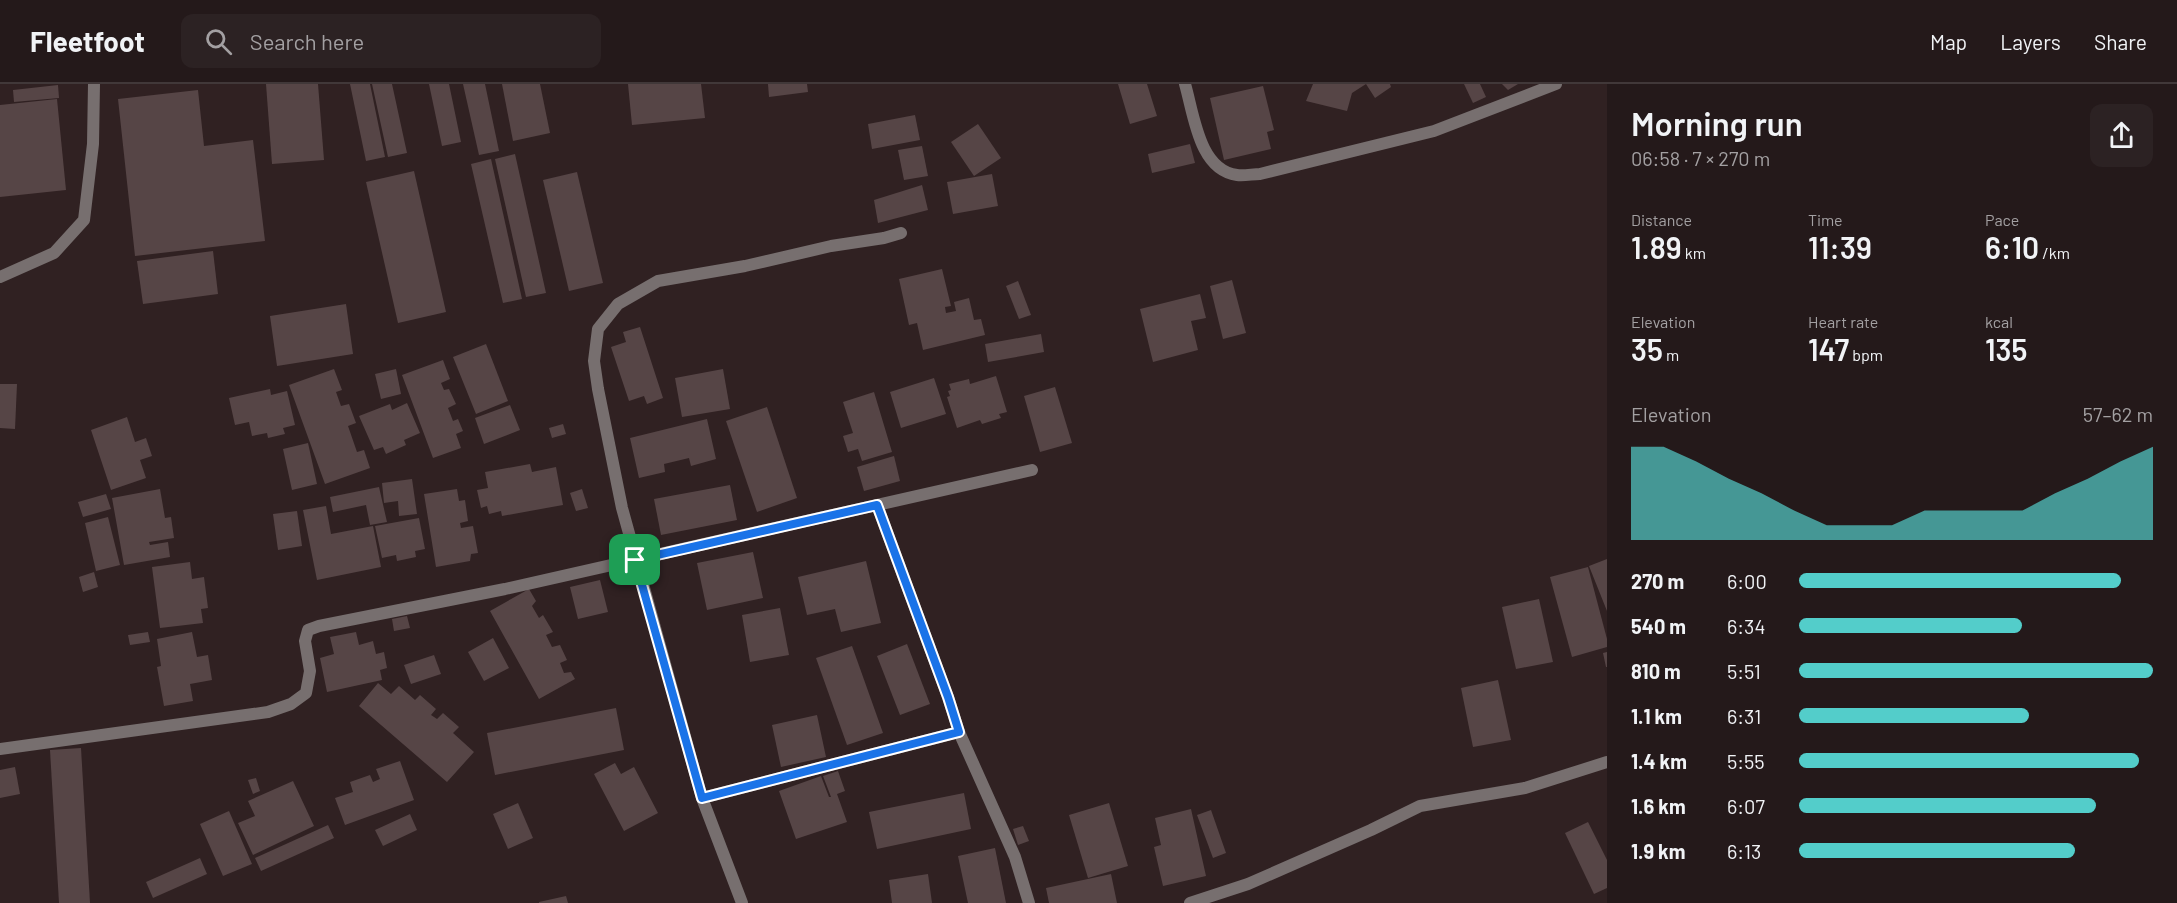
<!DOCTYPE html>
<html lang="en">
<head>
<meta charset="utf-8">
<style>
  :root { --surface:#24191a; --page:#2c2223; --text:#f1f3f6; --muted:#a3a0a2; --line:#413839; --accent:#53cdca }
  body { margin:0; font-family:Barlow,sans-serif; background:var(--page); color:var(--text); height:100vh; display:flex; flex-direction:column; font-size:22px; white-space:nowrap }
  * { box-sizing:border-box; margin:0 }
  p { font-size:20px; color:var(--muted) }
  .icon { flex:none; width:33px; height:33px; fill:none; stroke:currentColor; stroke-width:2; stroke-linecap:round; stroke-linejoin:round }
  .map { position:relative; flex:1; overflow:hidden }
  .sheet { display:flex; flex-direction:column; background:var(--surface); width:570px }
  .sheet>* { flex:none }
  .pin { position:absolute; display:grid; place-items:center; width:51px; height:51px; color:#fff; margin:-26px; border-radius:12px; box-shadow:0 3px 9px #0006 }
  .round { display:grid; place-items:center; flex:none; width:63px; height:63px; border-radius:12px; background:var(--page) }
  .overview { display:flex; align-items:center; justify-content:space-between; height:102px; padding:0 24px }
  h1 { font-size:33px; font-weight:600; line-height:45px }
  .metrics { display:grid; grid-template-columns:repeat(3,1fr); gap:9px; height:102px; padding:6px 24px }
  .metrics div { display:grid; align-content:center }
  .metrics b { font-size:30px; font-weight:600 }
  .metrics small { font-size:16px; font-weight:400 }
  .metrics p { font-size:16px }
  .chart { height:168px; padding:12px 24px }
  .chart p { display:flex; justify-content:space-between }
  .chart svg { width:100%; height:108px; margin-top:6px; fill:var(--accent); opacity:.7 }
  ul { padding:0 24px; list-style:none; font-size:20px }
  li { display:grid; grid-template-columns:96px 72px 1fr; align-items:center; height:45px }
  li i { height:15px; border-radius:8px; background:var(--accent) }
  header { display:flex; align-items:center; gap:36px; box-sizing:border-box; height:84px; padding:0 30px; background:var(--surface); border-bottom:2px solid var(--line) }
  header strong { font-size:28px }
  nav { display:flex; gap:33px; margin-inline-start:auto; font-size:21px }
  .search { width:420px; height:54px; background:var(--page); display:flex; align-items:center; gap:15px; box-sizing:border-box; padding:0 21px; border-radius:12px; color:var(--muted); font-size:22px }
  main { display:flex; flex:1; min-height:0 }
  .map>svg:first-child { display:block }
  .building { fill:#564546 }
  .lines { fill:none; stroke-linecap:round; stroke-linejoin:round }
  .service { stroke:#776f6f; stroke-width:12 }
  .minor { stroke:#776f6f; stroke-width:12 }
  .route-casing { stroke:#fff; stroke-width:12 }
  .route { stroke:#1a73e8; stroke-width:8 }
</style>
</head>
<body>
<header>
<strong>Fleetfoot</strong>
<div class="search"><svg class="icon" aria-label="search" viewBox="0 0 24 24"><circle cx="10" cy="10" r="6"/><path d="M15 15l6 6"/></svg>Search here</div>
<nav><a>Map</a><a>Layers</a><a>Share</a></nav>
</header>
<main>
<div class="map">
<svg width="1607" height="819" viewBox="0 0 1607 819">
  <rect width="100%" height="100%" fill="#302122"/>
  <g class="building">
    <path d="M266,0H318L324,76L272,80Z"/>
    <path d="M350,0H370L385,73L366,77Z"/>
    <path d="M372,0H392L407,69L388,73Z"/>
    <path d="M429,0H449L461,58L442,62Z"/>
    <path d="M463,0H485L499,67L479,71Z"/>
    <path d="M502,0H540L550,49L513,57Z"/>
    <path d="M628,0H701L705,34L632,41Z"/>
    <path d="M768,0H807L808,8L769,13Z"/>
    <path d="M1118,0H1147L1157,32L1130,40Z"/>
    <path d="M1313,0H1390L1391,3L1375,14L1366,0L1352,9L1347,27L1306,17Z"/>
    <path d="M1464,0H1480L1486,13L1473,19Z"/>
    <path d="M1502,0H1518L1508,6Z"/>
    <path d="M58,1L59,14L14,18L13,6Z"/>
    <path d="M1263,2L1274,46L1267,48L1271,65L1224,76L1210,14Z"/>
    <path d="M198,6L204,62L253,56L265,157L135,172L118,15Z"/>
    <path d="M57,15L66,106L0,113V21Z"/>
    <path d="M915,31L920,56L872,65L868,40Z"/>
    <path d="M978,40L1001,74L974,92L951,58Z"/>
    <path d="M1190,60L1195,79L1152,89L1148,70Z"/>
    <path d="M922,62L928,92L904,96L898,66Z"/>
    <path d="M515,70L546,209L526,213L495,75Z"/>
    <path d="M491,75L522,215L503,219L471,80Z"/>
    <path d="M414,87L446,228L398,239L366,98Z"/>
    <path d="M577,88L603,199L569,207L543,96Z"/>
    <path d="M992,90L998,122L953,130L947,98Z"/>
    <path d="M922,101L928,126L878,139L874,116Z"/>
    <path d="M213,167L218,210L143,220L137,177Z"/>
    <path d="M942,185L951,222L945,223L946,229L956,227L954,218L969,214L974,236L981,235L985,251L923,266L917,239L909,241L899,195Z"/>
    <path d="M1232,196L1246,249L1223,255L1210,202Z"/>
    <path d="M1018,197L1031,231L1019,235L1006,202Z"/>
    <path d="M1200,210L1206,234L1191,237L1198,266L1153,278L1140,225Z"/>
    <path d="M346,220L353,270L277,282L270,232Z"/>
    <path d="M640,243L663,314L647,320L644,312L629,317L611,263L626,258L623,248Z"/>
    <path d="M1041,250L1044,268L988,278L985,260Z"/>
    <path d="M486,260L508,317L476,330L453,273Z"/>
    <path d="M443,276L450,295L441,299L444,306L449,305L456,320L448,324L453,337L458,335L463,347L456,350L461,364L433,374L402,291Z"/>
    <path d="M334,285L342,306L336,308L341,322L349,320L356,339L348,342L357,368L364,366L370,384L325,400L289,301Z"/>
    <path d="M396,285L401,310L381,315L375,290Z"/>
    <path d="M723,285L730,325L682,333L675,294Z"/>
    <path d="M996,292L1007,328L999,330L1001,334L982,340L980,336L957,344L947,313L950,312L948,307L951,306L949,300L969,295L970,300Z"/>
    <path d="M934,294L946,330L901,344L890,308Z"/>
    <path d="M0,300H17L15,345L0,344Z"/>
    <path d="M1055,303L1072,359L1040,368L1024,312Z"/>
    <path d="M270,305L271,311L287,307L295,341L283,344L285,350L268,354L267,349L252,352L249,338L235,341L229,314Z"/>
    <path d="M874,308L892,368L862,377L858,365L848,368L843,352L853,349L843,318Z"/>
    <path d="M407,319L420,349L404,356L406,361L386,370L383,363L374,366L359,332L390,320L392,326Z"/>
    <path d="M510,321L520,346L484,360L475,334Z"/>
    <path d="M767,323L797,414L757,428L726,337Z"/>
    <path d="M127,333L135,358L146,354L152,372L140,376L146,394L111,406L91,346Z"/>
    <path d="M707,335L716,375L691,382L689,374L664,380L665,388L639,394L630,354Z"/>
    <path d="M563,340L566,350L552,354L549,344Z"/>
    <path d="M308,359L317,400L292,406L283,365Z"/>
    <path d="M894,372L900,397L864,407L857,383Z"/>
    <path d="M530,380L532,388L556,383L563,421L502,432L501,427L489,430L487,422L481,424L477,406L488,404L485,388Z"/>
    <path d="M412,395L417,430L399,432L398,417L384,419L382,399Z"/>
    <path d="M730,401L737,436L661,451L654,415Z"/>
    <path d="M379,403L387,438L370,441L366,421L333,428L330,413Z"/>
    <path d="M160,405L165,434L171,433L174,454L149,458L150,461L168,458L170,473L124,481L112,414Z"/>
    <path d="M457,405L459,417L465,416L468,437L460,439L461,444L473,442L478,469L471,470L470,477L436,483L424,410Z"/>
    <path d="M582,405L588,424L576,427L570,409Z"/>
    <path d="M106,410L111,425L83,433L78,418Z"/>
    <path d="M326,422L331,450L373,442L381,483L317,496L303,426Z"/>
    <path d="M297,427L302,462L278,466L273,430Z"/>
    <path d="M108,433L120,481L96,487L85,439Z"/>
    <path d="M419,434L425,465L415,467L416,473L397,477L396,471L382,474L375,442Z"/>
    <path d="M753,468L763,514L707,526L697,479Z"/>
    <path d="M1607,475V527L1589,482Z"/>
    <path d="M866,477L881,539L841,548L835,525L807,531L798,493Z"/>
    <path d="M190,478L192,495L204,493L208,524L201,525L203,539L160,544L152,483Z"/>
    <path d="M1588,483L1607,555V563L1572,573L1550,493Z"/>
    <path d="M94,488L98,503L83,508L79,493Z"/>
    <path d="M600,496L608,528L578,535L570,503Z"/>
    <path d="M529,505L536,517L532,522L539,534L543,531L553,548L546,551L552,563L560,561L567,576L560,579L564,589L571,588L575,595L539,615L490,527Z"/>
    <path d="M1539,515L1553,578L1516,585L1502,523Z"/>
    <path d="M780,524L789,571L750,578L742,531Z"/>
    <path d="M407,532L410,544L394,547L392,535Z"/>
    <path d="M148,548L150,558L130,561L128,551Z"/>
    <path d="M192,548L197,573L208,571L212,596L190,600L193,617L164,622L157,583L161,582L157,555Z"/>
    <path d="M356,548L359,561L373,557L376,570L384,568L387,584L380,586L382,596L327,608L320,574L334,570L330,553Z"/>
    <path d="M493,554L509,584L484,597L468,568Z"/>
    <path d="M907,560L930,620L900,631L877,572Z"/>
    <path d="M852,562L883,649L847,661L816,574Z"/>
    <path d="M1607,568V583H1606L1603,569Z"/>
    <path d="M434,571L441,590L411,600L404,581Z"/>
    <path d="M1498,596L1511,656L1473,663L1461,604Z"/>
    <path d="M378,599L391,610L399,602L415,616L420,611L436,625L431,631L437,635L443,629L459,643L453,649L474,668L447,698L359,622Z"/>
    <path d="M616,624L624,666L495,691L487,649Z"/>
    <path d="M817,631L826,673L781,683L772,641Z"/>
    <path d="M81,664L90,819H59L50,666Z"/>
    <path d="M400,677L414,716L345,741L335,714L353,708L350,698L370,691L373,698L380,695L376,685Z"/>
    <path d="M615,679L621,690L634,683L658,729L624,747L594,690Z"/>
    <path d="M15,683L20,710L0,714V686Z"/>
    <path d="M838,687L845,707L837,710L847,738L796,755L779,707L821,692L829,713H831L823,692Z"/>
    <path d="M256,694L260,707L253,710L248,696Z"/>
    <path d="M293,697L314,742L253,771L238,739L255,732L248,717Z"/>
    <path d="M964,709L971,745L877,765L869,728Z"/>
    <path d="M518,719L533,754L508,765L493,730Z"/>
    <path d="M1109,719L1128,782L1088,794L1069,731Z"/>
    <path d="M1191,725L1206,792L1163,802L1154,763L1161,761L1155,734Z"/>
    <path d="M1211,726L1226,769L1213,774L1197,731Z"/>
    <path d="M229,727L252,780L223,792L200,740Z"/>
    <path d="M410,730L417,746L383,762L375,746Z"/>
    <path d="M1588,738L1607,776V804L1594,810L1565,749Z"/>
    <path d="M328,741L334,754L261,787L255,774Z"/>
    <path d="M1023,742L1029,757L1018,761L1013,745Z"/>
    <path d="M995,764L1006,819H968L958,772Z"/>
    <path d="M200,774L207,790L153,814L146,798Z"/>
    <path d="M928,790L932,819H892L889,796Z"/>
    <path d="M1111,790L1117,819H1049L1046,804Z"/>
    <path d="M566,812L568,819H539V818Z"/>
  </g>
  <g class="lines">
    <path class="service" d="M0,193L54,169L84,136L93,60L94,0"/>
    <g class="minor">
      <path d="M1185,0C1194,31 1199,86 1237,91C1244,92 1253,90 1260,90L1434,47L1556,0"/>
      <path d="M877,421L948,613L959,648L1015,773L1029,819"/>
      <path d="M0,665L268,628L291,620L306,609L310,587L305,557L308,546L319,542L505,505L1032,386"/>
      <path d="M702,714L959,648"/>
      <path d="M742,819L702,714L622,424L598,305L594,277L598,245L618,220L658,197L745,182L831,162L884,154L901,149"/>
      <path d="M1190,819L1248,800L1371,746L1420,722L1525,704L1607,678"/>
    </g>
  </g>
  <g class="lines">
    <g class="route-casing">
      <path id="route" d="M877,421L948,613L959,648L702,714L635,476Z"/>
    </g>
    <use href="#route" class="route"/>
  </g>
</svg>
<div class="pin" style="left:635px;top:476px;background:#1e9e55"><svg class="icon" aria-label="arrive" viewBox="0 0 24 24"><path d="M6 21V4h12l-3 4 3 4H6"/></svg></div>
</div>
<section class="sheet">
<div class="overview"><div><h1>Morning run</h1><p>06:58 · 7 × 270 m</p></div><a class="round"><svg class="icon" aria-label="share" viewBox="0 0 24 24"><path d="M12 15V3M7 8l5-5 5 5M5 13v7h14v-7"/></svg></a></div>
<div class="metrics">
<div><p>Distance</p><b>1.89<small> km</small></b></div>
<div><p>Time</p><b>11:39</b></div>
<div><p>Pace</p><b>6:10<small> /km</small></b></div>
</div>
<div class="metrics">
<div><p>Elevation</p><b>35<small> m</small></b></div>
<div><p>Heart rate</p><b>147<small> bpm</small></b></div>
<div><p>kcal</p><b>135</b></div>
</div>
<div class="chart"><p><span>Elevation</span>57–62 m</p>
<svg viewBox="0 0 160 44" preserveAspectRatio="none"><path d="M0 44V6L10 6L20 12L30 19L40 25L50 32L60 38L70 38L80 38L90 32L100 32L110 32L120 32L130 25L140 19L150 12L160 6V44z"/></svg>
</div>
<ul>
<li><b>270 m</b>6:00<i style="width:91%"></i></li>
<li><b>540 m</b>6:34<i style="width:63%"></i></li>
<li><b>810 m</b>5:51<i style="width:100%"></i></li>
<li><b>1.1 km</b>6:31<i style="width:65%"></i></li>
<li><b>1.4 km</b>5:55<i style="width:96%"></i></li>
<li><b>1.6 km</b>6:07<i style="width:84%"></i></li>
<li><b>1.9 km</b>6:13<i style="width:78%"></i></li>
</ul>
</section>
</main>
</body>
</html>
